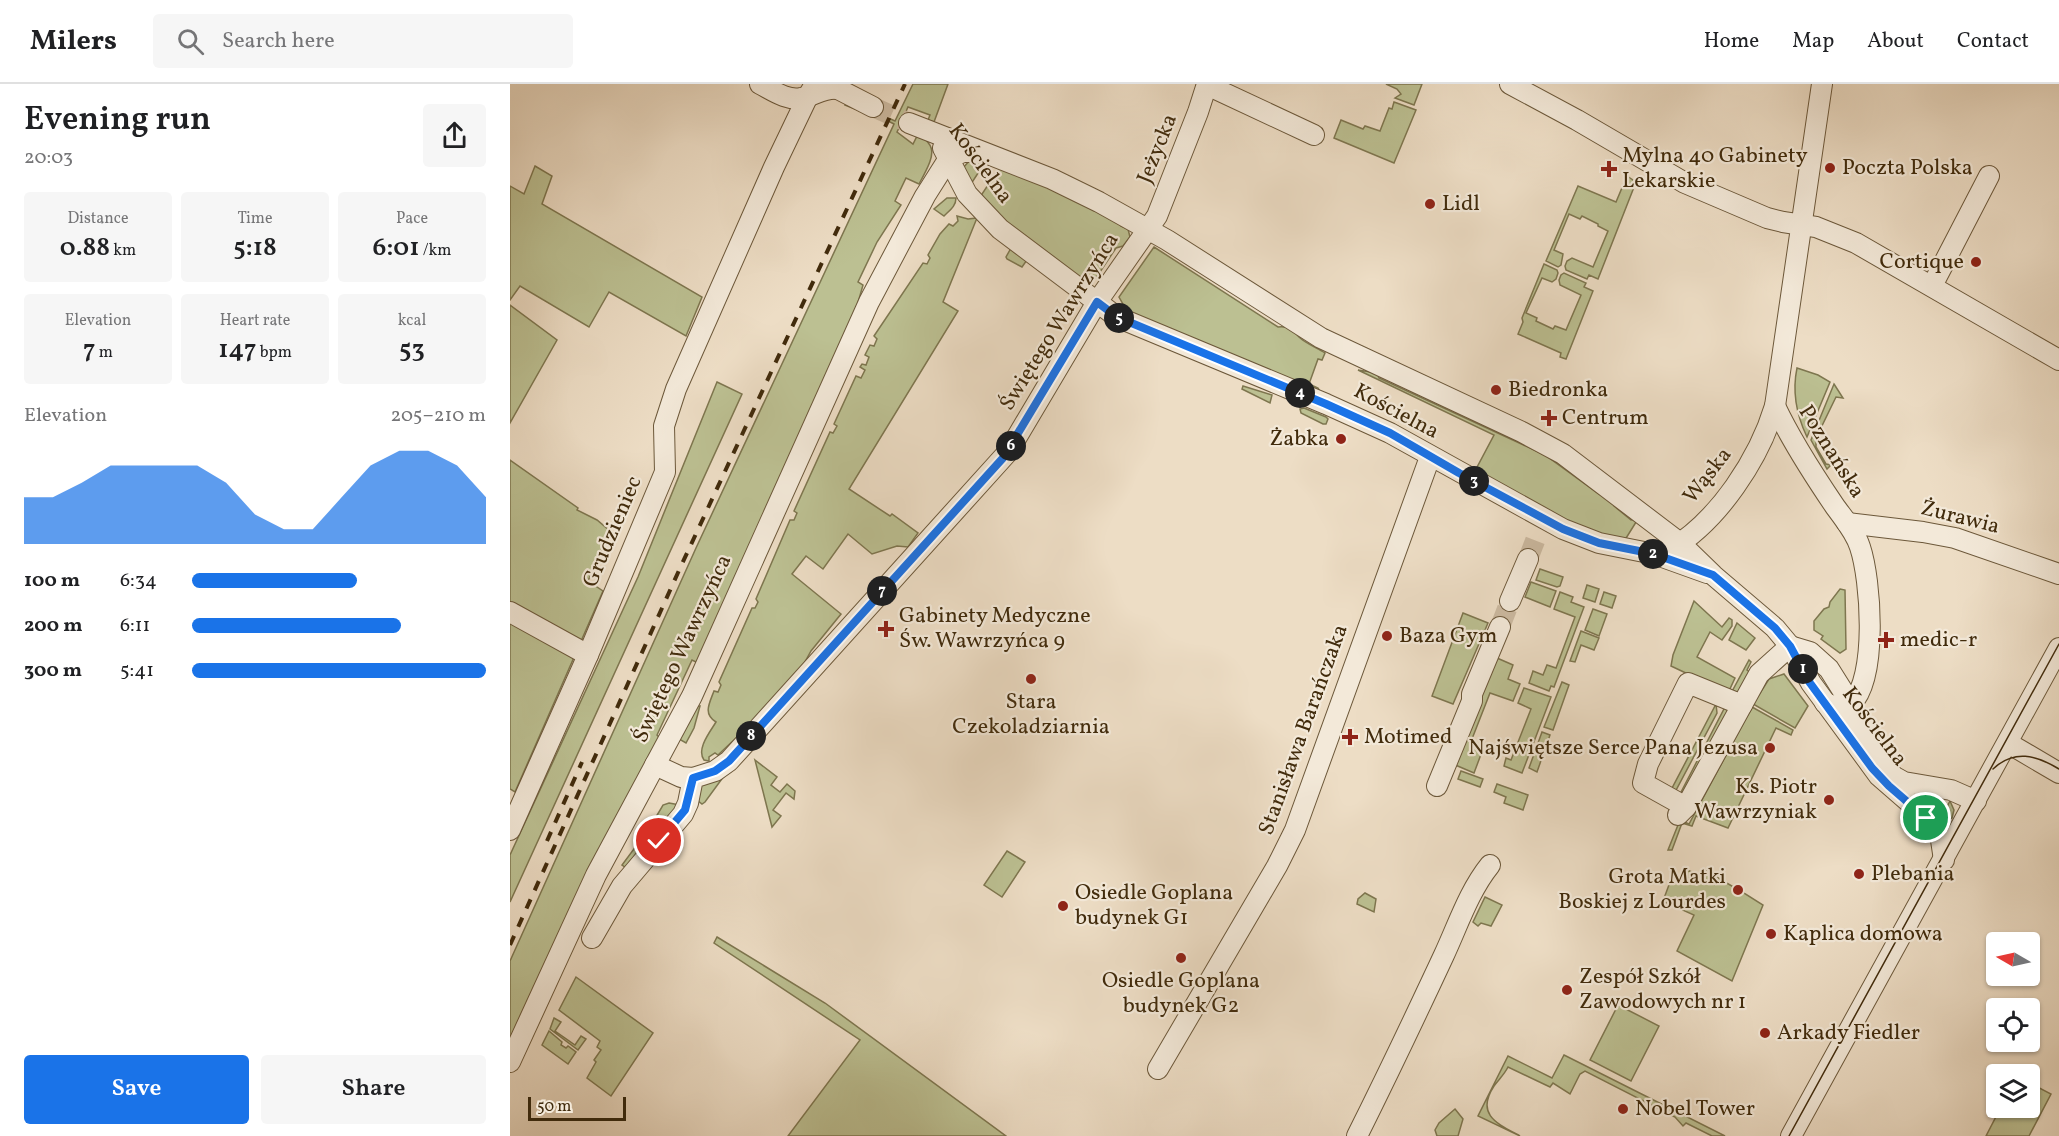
<!DOCTYPE html>
<html lang="en">
<head>
<meta charset="utf-8">
<style>
  :root { --surface:#fff; --page:#f6f6f6; --text:#202124; --muted:#757577; --line:#e0e0e0; --accent:#1a73e8 }
  body { margin:0; font-family:Vollkorn,serif; background:var(--page); color:var(--text); height:100vh; display:flex; flex-direction:column; font-size:22px; white-space:nowrap }
  * { box-sizing:border-box; margin:0 }
  p { font-size:20px; color:var(--muted) }
  .icon { flex:none; width:33px; height:33px; fill:none; stroke:currentColor; stroke-width:2; stroke-linecap:round; stroke-linejoin:round }
  .map { position:relative; flex:1; overflow:hidden }
  .sheet { display:flex; flex-direction:column; background:var(--surface); width:510px }
  .sheet>* { flex:none }
  .needle { width:39px; rotate:279deg }
  .fabs { position:absolute; left:1476px; top:848px; display:grid; gap:12px }
  .fabs a { display:grid; place-items:center; width:54px; height:54px; border-radius:6px; background:var(--surface); box-shadow:0 2px 4px #0004; font-size:30px }
  .scale { position:absolute; left:18px; bottom:15px; width:98px; box-sizing:border-box; padding-left:6px; border:3px solid #412b0c; border-top:0; font-size:16px; line-height:21px; white-space:nowrap; color:#412b0c; -webkit-text-stroke:4px #f3e9d9; paint-order:stroke }
  .pin { position:absolute; display:grid; place-items:center; width:51px; height:51px; color:#fff; margin:-26px; border:3px solid #fff; border-radius:50%; box-shadow:0 2px 6px #0007 }
  .km { position:absolute; width:30px; height:30px; margin:-15px; border-radius:50%; background:#222; color:#fff; font-size:16px; line-height:30px; text-align:center }
  .round { display:grid; place-items:center; flex:none; width:63px; height:63px; border-radius:6px; background:var(--page) }
  .head { display:flex; align-items:center; justify-content:space-between; height:102px; padding:0 24px }
  h1 { font-size:33px; font-weight:600; line-height:45px }
  .metrics { display:grid; grid-template-columns:repeat(3,1fr); gap:9px; height:102px; padding:6px 24px }
  .metrics div { display:grid; align-content:center; border-radius:6px; background:var(--page); text-align:center }
  .metrics b { font-size:26px; font-weight:600 }
  .metrics small { font-size:16px; font-weight:400 }
  .metrics p { font-size:16px }
  .chart { height:168px; padding:12px 24px }
  .chart p { display:flex; justify-content:space-between }
  .chart svg { width:100%; height:108px; margin-top:6px; fill:var(--accent); opacity:.7 }
  .cta { display:flex; gap:12px; margin-top:auto; padding:12px 24px }
  .cta a { flex:1; height:69px; border-radius:6px; background:var(--accent); color:#fff; font-size:24px; font-weight:600; line-height:69px; text-align:center }
  .cta a+a { background:var(--page); color:var(--text) }
  ul { padding:0 24px; list-style:none; font-size:20px }
  li { display:grid; grid-template-columns:96px 72px 1fr; align-items:center; height:45px }
  li i { height:15px; border-radius:8px; background:var(--accent) }
  header { display:flex; align-items:center; gap:36px; box-sizing:border-box; height:84px; padding:0 30px; background:var(--surface); border-bottom:2px solid var(--line) }
  header strong { font-size:28px }
  nav { display:flex; gap:33px; margin-inline-start:auto; font-size:21px }
  .search { width:420px; height:54px; background:var(--page); display:flex; align-items:center; gap:15px; box-sizing:border-box; padding:0 21px; border-radius:6px; color:var(--muted); font-size:22px }
  main { display:flex; flex:1; min-height:0 }
  .map>svg:first-child { display:block }
  .green { fill:#bcc092; stroke:#7e764f; stroke-width:1.5; fill-rule:evenodd }
  .lines { fill:none; stroke-linecap:round; stroke-linejoin:round }
  .minor-tunnel { stroke:#cbb9a0; stroke-width:20; stroke-dasharray:20 10; stroke-linecap:butt }
  .minor-casing { stroke:#6c583a; stroke-width:22 }
  .minor { stroke:#f3e9d9; stroke-width:20 }
  .tram { stroke:#412b0c; stroke-width:1.5 }
  .rail { stroke:#412b0c; stroke-width:4; stroke-dasharray:10 10; stroke-linecap:butt }
  .route-casing { stroke:#fff; stroke-width:12 }
  .route { stroke:#1a73e8; stroke-width:8 }
  .poi-dot { fill:#8f2418; stroke:#f3e9d9; stroke-width:2 }
  .labels { text-anchor:middle; dominant-baseline:central; stroke-width:4.5; stroke-linejoin:round; paint-order:stroke }
  .street-label { font-size:22px; fill:#412b0c; stroke:#f3e9d9 }
  .poi-label { font-size:22px; fill:#412b0c; stroke:#f3e9d9; text-anchor:start }
</style>
</head>
<body>
<header>
<strong>Milers</strong>
<div class="search"><svg class="icon" aria-label="search" viewBox="0 0 24 24"><circle cx="10" cy="10" r="6"/><path d="M15 15l6 6"/></svg>Search here</div>
<nav><a>Home</a><a>Map</a><a>About</a><a>Contact</a></nav>
</header>
<main>
<section class="sheet">
<div class="head"><div><h1>Evening run</h1><p>20:03</p></div><a class="round"><svg class="icon" aria-label="share" viewBox="0 0 24 24"><path d="M12 15V3M7 8l5-5 5 5M5 13v7h14v-7"/></svg></a></div>
<div class="metrics">
<div><p>Distance</p><b>0.88<small> km</small></b></div>
<div><p>Time</p><b>5:18</b></div>
<div><p>Pace</p><b>6:01<small> /km</small></b></div>
</div>
<div class="metrics">
<div><p>Elevation</p><b>7<small> m</small></b></div>
<div><p>Heart rate</p><b>147<small> bpm</small></b></div>
<div><p>kcal</p><b>53</b></div>
</div>
<div class="chart"><p><span>Elevation</span>205–210 m</p>
<svg viewBox="0 0 160 44" preserveAspectRatio="none"><path d="M0 44V25L10 25L20 19L30 12L40 12L50 12L60 12L70 19L80 32L90 38L100 38L110 25L120 12L130 6L140 6L150 12L160 25V44z"/></svg>
</div>
<ul>
<li><b>100 m</b>6:34<i style="width:56%"></i></li>
<li><b>200 m</b>6:11<i style="width:71%"></i></li>
<li><b>300 m</b>5:41<i style="width:100%"></i></li>
</ul>
<div class="cta"><a>Save</a><a>Share</a></div>
</section>
<div class="map">
<svg width="1549" height="1052" viewBox="0 0 1549 1052">
  <rect width="100%" height="100%" fill="#edddc5"/>
  <filter id="stains"><feTurbulence type="fractalNoise" baseFrequency=".00333" numOctaves="4"/><feColorMatrix values="0 0 0 0 .2 0 0 0 0 .09 0 0 0 0 .02 0 0 0 .5 -.17"/></filter>
  <radialGradient id="worn" r=".72"><stop offset=".6" stop-color="#630" stop-opacity="0"/><stop offset="1" stop-color="#630" stop-opacity=".3"/></radialGradient>
  <g class="green">
    <path d="M403,0H438L424,38L418,36L420,31L398,23L391,39C426,61 430,62 409,100L396,94L385,117L391,121L367,158L348,198L353,201L345,229L188,579L182,576L147,651L150,654L0,958V877L186,464L384,40C368,31 351,28 335,21L338,16L385,37ZM390,42L407,52L403,60L387,48Z"/>
    <path d="M876,0H912L904,21L885,14L891,10L887,5Z"/>
    <path d="M884,18L906,26L884,79L824,54L831,36L853,45L855,42L870,47L879,24L882,25Z"/>
    <path d="M460,76L476,77L459,103L453,84Z"/>
    <path d="M25,82L42,92L32,120L192,213L176,252L99,208L79,243L10,202L0,216V102L14,110Z"/>
    <path d="M490,83L524,96L613,137L611,142L618,145L620,153L613,162L606,164L586,194L573,195L570,199L468,116Z"/>
    <path d="M1117,92L1126,98L1088,195L1079,191L1077,195L1056,186L1055,182L1057,177L1062,174L1083,183L1098,147L1088,142V140L1072,132L1070,135L1059,130L1044,166L1053,170L1051,181L1048,183L1036,177L1068,102L1106,118Z"/>
    <path d="M437,114H446C446,122 440,126 434,132L424,125Z"/>
    <path d="M447,132L458,135L467,134L433,218L448,227L339,405L380,432L382,430L408,449L398,463L387,462L362,470L338,450L313,485L296,472L282,490L331,530L301,567L290,587L229,657L226,654L208,671L205,669L199,673V677L194,676C186,665 200,648 206,638C193,630 199,620 204,607L208,608L211,601L209,598L242,524H245L248,518L246,515L280,436H284L287,429L284,427L320,348L323,349L327,342L324,340L346,292L351,294L355,286L350,283L352,280L356,281L359,273L355,271L360,261L364,262L367,255L364,252L413,179L417,180L420,174L418,171L430,150L439,140L443,142L448,137Z"/>
    <path d="M644,163L768,243C779,242 782,245 789,253C795,259 807,264 815,269L812,276L808,275L799,300L808,304L811,309L613,229L614,222L609,213Z"/>
    <path d="M501,164L517,176L512,183L497,175L496,173Z"/>
    <path d="M1034,180L1047,186L1048,189L1046,195L1042,198L1032,194L1016,229L1027,234L1026,237L1043,245L1045,242L1056,246L1071,211L1050,201L1049,196L1051,191L1054,189L1076,199L1074,203L1083,207L1056,275L1050,273L1051,269L1008,250L1013,238L1012,234Z"/>
    <path d="M0,221L47,256L0,339Z"/>
    <path d="M1287,284L1308,291L1320,298L1297,353C1286,330 1282,308 1287,284Z"/>
    <path d="M848,286L867,289L869,294L1035,371L1089,410L1104,416V422L1121,436L1128,435L1113,459L1083,450L965,387L984,351Z"/>
    <path d="M207,298L232,310L0,818V771L128,493Z"/>
    <path d="M1324,300L1333,314L1326,313L1308,350L1306,359V363L1316,380L1321,381L1317,385L1301,356Z"/>
    <path d="M733,302L762,311L760,319L732,305Z"/>
    <path d="M794,324L816,333L818,335L816,340H813L791,329L790,325Z"/>
    <path d="M0,376L68,424L67,426L87,436L100,447L78,497L93,507L5,708L0,705Z"/>
    <path d="M1030,485L1053,493L1050,502L1047,503L1026,496Z"/>
    <path d="M1021,498L1046,507L1040,523L1015,513Z"/>
    <path d="M1077,501L1089,505L1085,518L1073,514Z"/>
    <path d="M1330,505L1335,506L1336,565L1330,569L1311,555L1313,552L1304,546V537L1314,525L1319,523L1320,518Z"/>
    <path d="M1050,508L1063,513L1061,518L1074,523L1044,603L1041,602L1039,607L1019,599L1023,587L1033,591L1037,581L1046,584L1065,533L1044,525Z"/>
    <path d="M1094,508L1106,512L1102,524L1090,520Z"/>
    <path d="M1184,517L1212,543L1219,534L1222,536V542L1212,556L1200,548L1187,573L1225,594L1218,609L1161,582L1163,571Z"/>
    <path d="M1083,525L1097,530L1089,552L1075,546Z"/>
    <path d="M953,529L978,539L943,620L922,612Z"/>
    <path d="M1227,539L1245,554L1236,566L1219,556Z"/>
    <path d="M1071,547L1089,554L1084,566L1071,561L1065,578L1060,577Z"/>
    <path d="M987,574L1003,581L998,595L1010,600L1003,617L980,609L960,660L973,665L964,689L943,680Z"/>
    <path d="M1239,576L1241,578L1237,586L1241,589L1229,619L1219,613Z"/>
    <path d="M1274,590L1298,622L1285,644L1243,620L1259,595Z"/>
    <path d="M1052,598L1059,601L1043,646L1034,643Z"/>
    <path d="M1014,604L1041,613L1012,689L994,682L996,674L1001,676L1021,625L1008,619Z"/>
    <path d="M1206,620L1207,629L1164,710L1160,708Z"/>
    <path d="M186,622H190L184,644L176,659L169,655Z"/>
    <path d="M1215,623L1221,626L1178,705L1169,712Z"/>
    <path d="M1242,623L1283,646L1281,651L1266,644L1218,744L1186,732L1182,742L1172,739L1162,766H1158L1170,736L1179,740Z"/>
    <path d="M1032,648L1040,651L1027,688L1019,684Z"/>
    <path d="M245,676L267,693L261,701L270,708L277,700L285,707L284,715L276,709L263,726L271,732L262,743Z"/>
    <path d="M951,687L973,695L970,703L948,695Z"/>
    <path d="M214,692L195,718L192,720L187,716L191,701Z"/>
    <path d="M987,700L1018,711L1013,726L994,719L996,713L984,708Z"/>
    <path d="M1401,709L1433,713L1424,730Z"/>
    <path d="M1440,717L1444,726L1442,734L1438,736L1431,734Z"/>
    <path d="M159,719L170,721L122,779L115,783L112,781L141,742H145L149,736L146,733L153,721Z"/>
    <path d="M497,767L515,778L492,813L474,801Z"/>
    <path d="M1174,785L1190,791L1193,785L1227,805L1228,810L1234,809L1253,821L1222,897L1167,867L1184,831L1153,817L1163,790L1171,793Z"/>
    <path d="M855,809L866,815L864,828L847,820L848,815Z"/>
    <path d="M975,813L992,821L981,842L971,839L968,842L963,838Z"/>
    <path d="M207,853L315,919L496,1052H278L350,956L204,859Z"/>
    <path d="M66,893L143,949L101,1012L77,994L86,978L84,976L91,966L87,963L90,957L49,926Z"/>
    <path d="M1108,921L1149,942L1121,997L1080,976Z"/>
    <path d="M44,934L51,938L45,947L65,961L71,952L76,955L68,966L40,945Z"/>
    <path d="M39,947L52,958L51,961L56,964L58,962L66,968L58,980L32,961Z"/>
    <path d="M1054,971L1215,1052H1202L1176,1039L1173,1042L1165,1033L1075,987L1070,990L1060,1010L1043,999L1040,1003L998,983C994,991 989,995 984,1002C965,1031 988,1040 1010,1052L968,1032L998,972L1042,994Z"/>
    <path d="M1520,999L1541,1010L1519,1052H1476L1491,1023H1520Z"/>
    <path d="M945,1025L953,1035L948,1052H927L925,1046L929,1039Z"/>
  </g>
  <g class="lines">
    <g class="minor-tunnel">
      <path d="M363,23L399,39"/>
      <path d="M1018,475L1028,449"/>
      <path d="M990,543L1000,517"/>
    </g>
    <g class="minor-casing">
      <g id="minor">
        <path d="M250,0C262,6 277,17 291,14C304,12 314,3 328,5"/>
        <path d="M324,0L328,5L363,23"/>
        <path d="M1000,0L1067,36L1175,99L1257,134L1273,138L1306,143L1346,159L1549,276"/>
        <path d="M697,1L804,51"/>
        <path d="M399,39L542,95L589,118L657,156L811,254L1012,348L1053,370L1170,459L1203,491L1265,544L1280,562L1301,599L1369,692L1423,739L1431,756L1434,776"/>
        <path d="M433,64L457,110L490,145L607,233L816,320L880,349L1053,445L1089,459L1144,470L1197,489"/>
        <path d="M1422,202L1479,92"/>
        <path d="M1265,322C1281,356 1303,390 1324,421C1333,434 1345,447 1350,463C1361,496 1368,594 1341,620C1334,627 1323,622 1315,619"/>
        <path d="M1337,439L1413,448L1445,454L1549,490"/>
        <path d="M1161,465C1209,436 1249,375 1265,322L1312,0"/>
        <path d="M1000,517L1018,475"/>
        <path d="M0,528L78,571"/>
        <path d="M1280,562L1300,568L1319,585L1341,620L1368,674L1375,685L1385,693L1394,698L1441,706L1466,717"/>
        <path d="M1498,659L1549,689"/>
        <path d="M145,681L171,693L183,694"/>
        <path d="M927,702L962,617V610L990,543"/>
        <path d="M1176,723L1133,699L1138,680L1178,599L1232,621"/>
        <path d="M1168,731L1176,723L1249,590L1280,562"/>
        <path d="M0,746L78,571L155,388L154,342L166,305L264,83L298,12L305,0"/>
        <path d="M82,854L112,802L173,730L178,719L183,694L205,687L219,677L498,368L587,218L647,132L688,28L697,0"/>
        <path d="M0,978L86,791L182,612L359,218L415,112L439,74L453,68H468"/>
        <path d="M648,985L767,782L785,746L920,373"/>
        <path d="M847,1052C877,992 906,931 934,871C948,841 959,807 980,781"/>
        <path d="M1281,1052L1549,564"/>
      </g>
    </g>
    <use href="#minor" class="minor"/>
    <g class="tram">
      <path d="M1483,685C1504,665 1526,671 1549,685"/>
      <path d="M1279,1052L1549,560"/>
    </g>
    <g class="rail">
      <path d="M37,757L72,678"/>
      <path d="M0,861L171,482L395,0"/>
    </g>
  </g>
  <g class="lines">
    <g class="route-casing">
      <path id="route" d="M149,757L175,726L183,694L205,687L219,677L493,374L587,218L607,233L816,320L880,349L949,389L1053,445L1089,459L1144,470L1203,491L1265,544L1280,562L1300,599L1362,684L1379,702L1416,734"/>
    </g>
    <use href="#route" class="route"/>
  </g>
  <g class="poi-dot">
    <circle cx="1320" cy="84" r="6"/>
    <path d="M1096 76h6v6h6v6h-6v6h-6v-6h-6v-6h6z"/>
    <circle cx="920" cy="120" r="6"/>
    <circle cx="1466" cy="178" r="6"/>
    <circle cx="986" cy="306" r="6"/>
    <path d="M1036 325h6v6h6v6h-6v6h-6v-6h-6v-6h6z"/>
    <circle cx="831" cy="355" r="6"/>
    <path d="M373 536h6v6h6v6h-6v6h-6v-6h-6v-6h6z"/>
    <circle cx="877" cy="552" r="6"/>
    <path d="M1373 547h6v6h6v6h-6v6h-6v-6h-6v-6h6z"/>
    <circle cx="521" cy="595" r="6"/>
    <path d="M837 644h6v6h6v6h-6v6h-6v-6h-6v-6h6z"/>
    <circle cx="1260" cy="664" r="6"/>
    <circle cx="1319" cy="716" r="6"/>
    <circle cx="1349" cy="790" r="6"/>
    <circle cx="1228" cy="806" r="6"/>
    <circle cx="553" cy="822" r="6"/>
    <circle cx="1261" cy="850" r="6"/>
    <circle cx="671" cy="874" r="6"/>
    <circle cx="1057" cy="906" r="6"/>
    <circle cx="1255" cy="949" r="6"/>
    <circle cx="1113" cy="1025" r="6"/>
  </g>
  <g class="labels">
    <g class="street-label">
      <text transform="translate(648 65) rotate(-68)">Jeżycka</text>
      <text transform="translate(470 80) rotate(54)">Kościelna</text>
      <text transform="translate(550 238) rotate(-58)">Świętego Wawrzyńca</text>
      <text transform="translate(886 328) rotate(28)">Kościelna</text>
      <text transform="translate(1321 368) rotate(58)">Poznańska</text>
      <text transform="translate(1198 392) rotate(-52)">Wąska</text>
      <text transform="translate(1450 434) rotate(14)">Żurawia</text>
      <text transform="translate(103 448) rotate(-67)">Grudzieniec</text>
      <text transform="translate(173 565) rotate(-65)">Świętego Wawrzyńca</text>
      <text transform="translate(1364 643) rotate(53)">Kościelna</text>
      <text transform="translate(794 646) rotate(-70)">Stanisława Barańczaka</text>
    </g>
    <g class="poi-label">
      <text x="1112" y="72">Mylna 40 Gabinety<tspan x="1112" dy="25">Lekarskie</tspan></text>
      <text x="1332" y="84">Poczta Polska</text>
      <text x="932" y="120">Lidl</text>
      <text x="1454" y="178" text-anchor="end">Cortique</text>
      <text x="998" y="306">Biedronka</text>
      <text x="1052" y="334">Centrum</text>
      <text x="819" y="355" text-anchor="end">Żabka</text>
      <text x="389" y="532">Gabinety Medyczne<tspan x="389" dy="25">Św. Wawrzyńca 9</tspan></text>
      <text x="889" y="552">Baza Gym</text>
      <text x="1390" y="556">medic-r</text>
      <text x="521" y="618" text-anchor="middle">Stara<tspan x="521" dy="25">Czekoladziarnia</tspan></text>
      <text x="854" y="653">Motimed</text>
      <text x="1248" y="664" text-anchor="end">Najświętsze Serce Pana Jezusa</text>
      <text x="1307" y="703" text-anchor="end">Ks. Piotr<tspan x="1307" dy="25">Wawrzyniak</tspan></text>
      <text x="1361" y="790">Plebania</text>
      <text x="1216" y="793" text-anchor="end">Grota Matki<tspan x="1216" dy="25">Boskiej z Lourdes</tspan></text>
      <text x="565" y="809">Osiedle Goplana<tspan x="565" dy="25">budynek G1</tspan></text>
      <text x="1273" y="850">Kaplica domowa</text>
      <text x="1069" y="893">Zespół Szkół<tspan x="1069" dy="25">Zawodowych nr 1</tspan></text>
      <text x="671" y="897" text-anchor="middle">Osiedle Goplana<tspan x="671" dy="25">budynek G2</tspan></text>
      <text x="1267" y="949">Arkady Fiedler</text>
      <text x="1125" y="1025">Nobel Tower</text>
    </g>
  </g>
  <rect width="100%" height="100%" filter="url(#stains)"/>
  <rect width="100%" height="100%" fill="url(#worn)"/>
</svg>
<div class="fabs">
<a><svg class="needle" viewBox="-14 -14 28 28"><path d="M0-13l5 13h-10z" fill="#e53935"/><path d="M0 13l5-13h-10z" fill="#757577"/></svg></a>
<a><svg class="icon" aria-label="locate" viewBox="0 0 24 24"><circle cx="12" cy="12" r="6"/><path d="M12 2v4M12 18v4M2 12h4M18 12h4"/></svg></a>
<a><svg class="icon" aria-label="layers" viewBox="0 0 24 24"><path d="M12 4l9 5-9 5-9-5zM3 14l9 5 9-5"/></svg></a>
</div>
<div class="scale">50 m</div>
<div class="pin" style="left:1416px;top:734px;background:#1e9e55"><svg class="icon" aria-label="arrive" viewBox="0 0 24 24"><path d="M6 21V4h12l-3 4 3 4H6"/></svg></div>
<div class="pin" style="left:149px;top:757px;background:#d93025"><svg class="icon" aria-label="check" viewBox="0 0 24 24"><path d="M5 12l5 5 9-10"/></svg></div>
<b class="km" style="left:1293px;top:585px">1</b>
<b class="km" style="left:1143px;top:470px">2</b>
<b class="km" style="left:964px;top:397px">3</b>
<b class="km" style="left:790px;top:309px">4</b>
<b class="km" style="left:609px;top:234px">5</b>
<b class="km" style="left:501px;top:362px">6</b>
<b class="km" style="left:372px;top:507px">7</b>
<b class="km" style="left:241px;top:652px">8</b>
</div>
</main>
</body>
</html>
